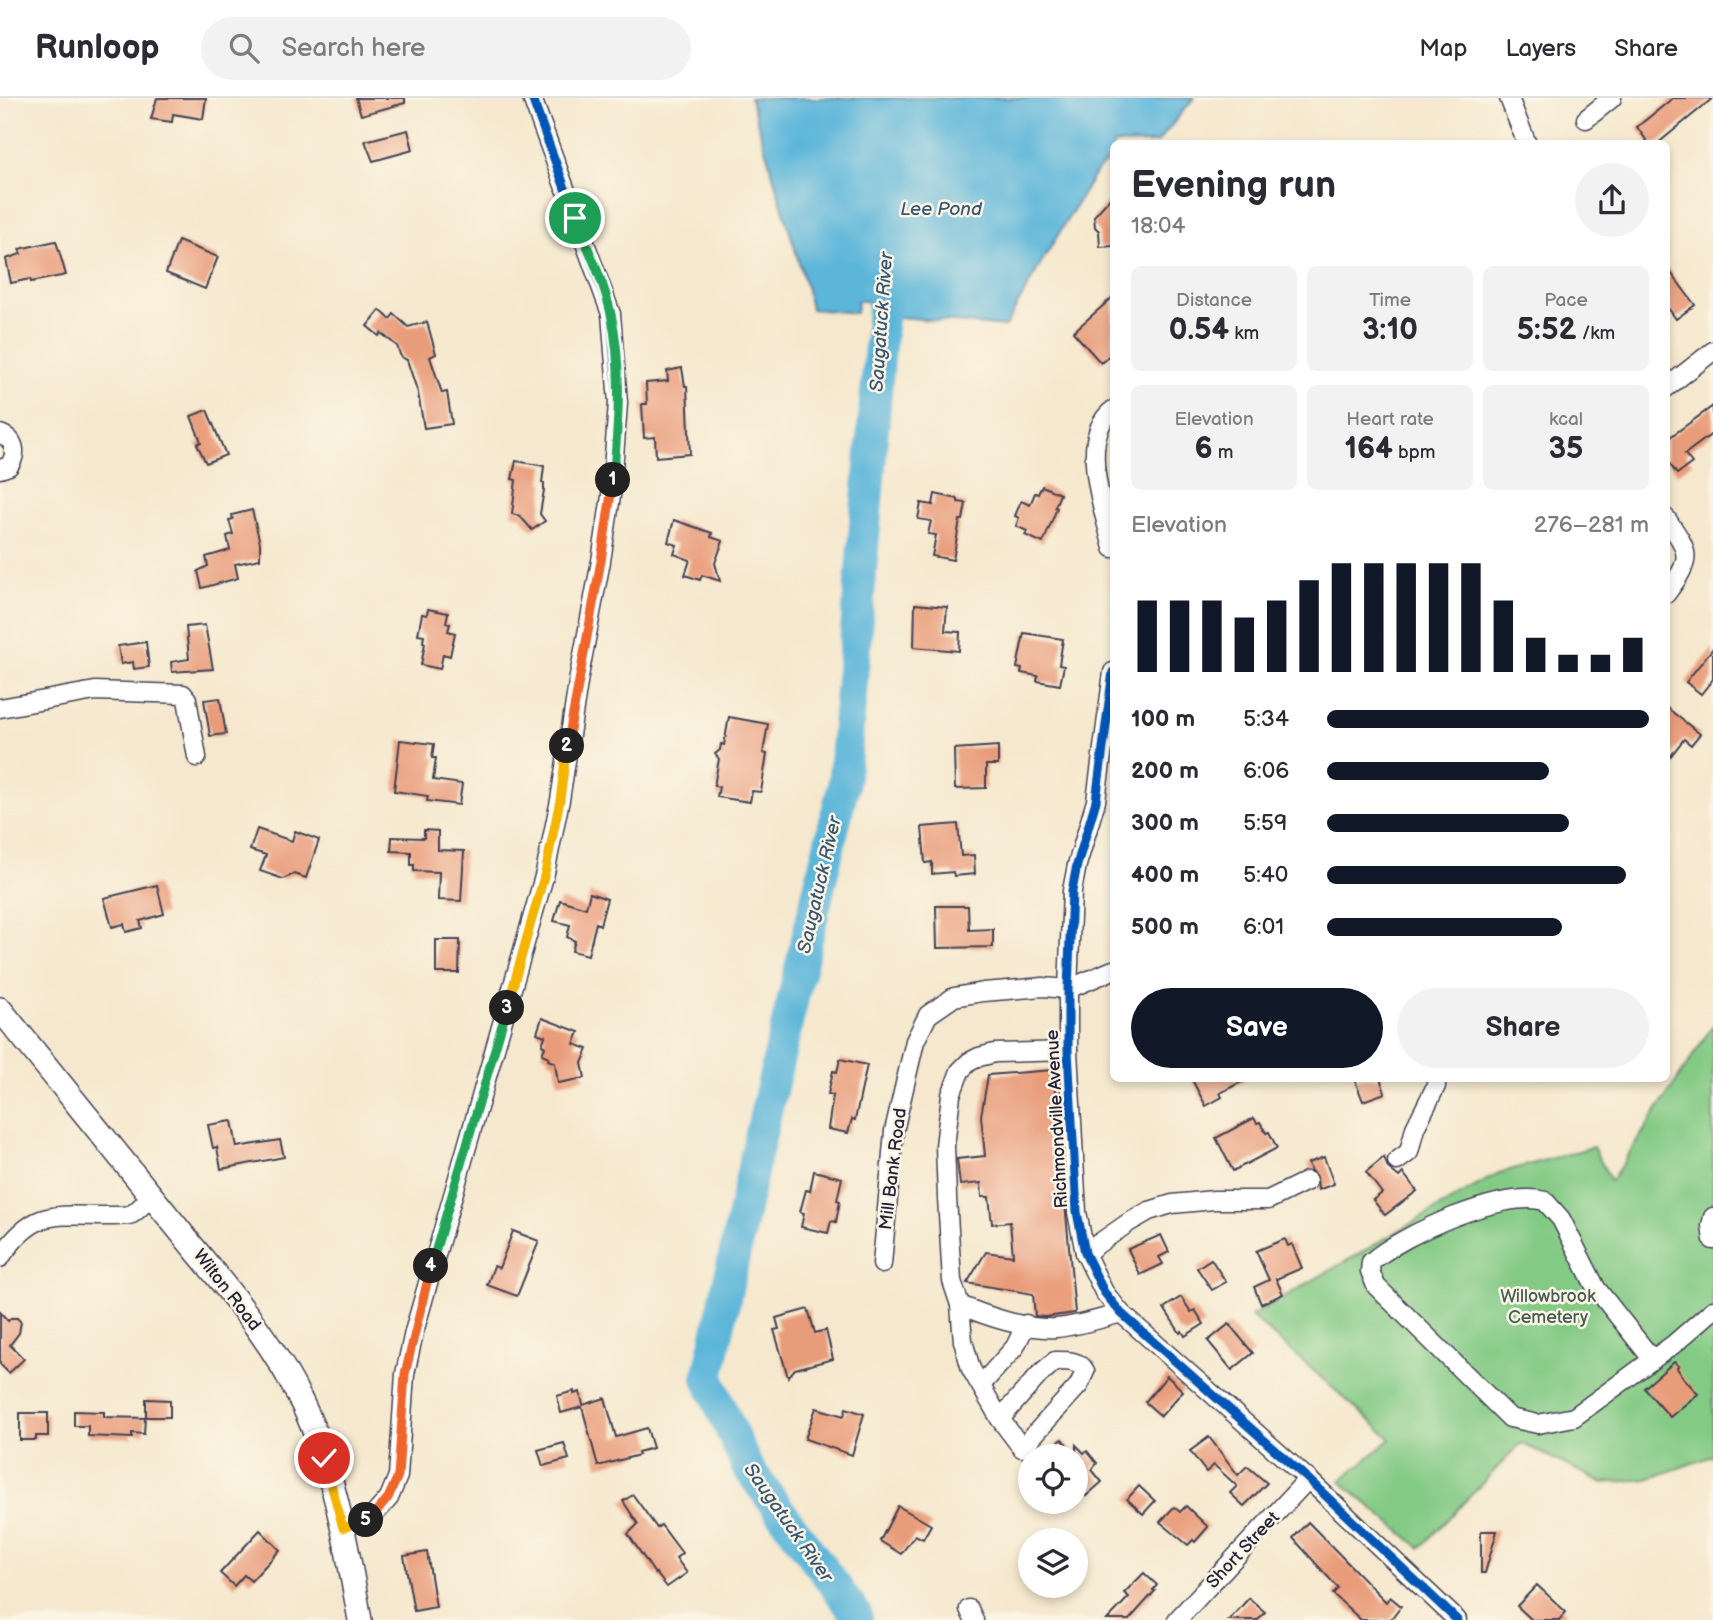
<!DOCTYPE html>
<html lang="en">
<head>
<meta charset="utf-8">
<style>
  :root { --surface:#fff; --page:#f2f2f3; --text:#2b2b33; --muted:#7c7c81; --line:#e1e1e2; --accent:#111827 }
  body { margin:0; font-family:"Balsamiq Sans",sans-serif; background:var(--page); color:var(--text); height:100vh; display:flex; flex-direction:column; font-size:26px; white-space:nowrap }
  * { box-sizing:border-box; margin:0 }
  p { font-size:23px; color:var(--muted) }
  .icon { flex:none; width:38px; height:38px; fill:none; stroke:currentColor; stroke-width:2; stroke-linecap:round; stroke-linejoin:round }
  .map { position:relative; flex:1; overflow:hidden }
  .panel { position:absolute; left:1110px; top:42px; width:560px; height:942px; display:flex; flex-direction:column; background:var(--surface); border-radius:10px; box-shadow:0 4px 10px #0003 }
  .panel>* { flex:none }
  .tools { position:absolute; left:1018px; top:1346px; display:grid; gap:14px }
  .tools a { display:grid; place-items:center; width:70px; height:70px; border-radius:50%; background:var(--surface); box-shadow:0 4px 10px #0003; font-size:35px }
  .pin { position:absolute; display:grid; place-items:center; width:60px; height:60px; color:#fff; margin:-30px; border:4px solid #fff; border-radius:50%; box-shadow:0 2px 7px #0007 }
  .km { position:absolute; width:35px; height:35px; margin:-18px; border-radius:50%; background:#222; color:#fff; font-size:19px; line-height:35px; text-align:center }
  .round { display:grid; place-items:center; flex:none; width:74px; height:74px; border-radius:37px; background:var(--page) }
  .headline { display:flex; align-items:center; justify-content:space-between; height:119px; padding:0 21px }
  h1 { font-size:38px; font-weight:700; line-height:52px }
  .stats { display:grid; grid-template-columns:repeat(3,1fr); gap:10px; height:119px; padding:7px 21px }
  .stats div { display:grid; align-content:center; border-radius:10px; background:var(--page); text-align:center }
  .stats b { font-size:30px; font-weight:700 }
  .stats small { font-size:19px; font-weight:400 }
  .stats p { font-size:19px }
  .chart { height:196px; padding:14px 21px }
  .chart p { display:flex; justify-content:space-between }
  .chart svg { width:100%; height:126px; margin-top:7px; stroke:var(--accent); stroke-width:6 }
  .primary-button { display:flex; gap:14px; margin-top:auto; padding:14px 21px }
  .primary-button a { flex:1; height:80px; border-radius:42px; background:var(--accent); color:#fff; font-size:28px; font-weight:700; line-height:80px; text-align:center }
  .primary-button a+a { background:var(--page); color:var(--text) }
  ul { padding:0 21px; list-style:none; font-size:23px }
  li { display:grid; grid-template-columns:112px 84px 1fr; align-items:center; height:52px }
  li i { height:18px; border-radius:9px; background:var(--accent) }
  header { display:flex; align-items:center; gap:42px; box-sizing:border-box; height:98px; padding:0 35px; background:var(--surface); border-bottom:2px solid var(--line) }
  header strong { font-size:33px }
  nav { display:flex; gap:38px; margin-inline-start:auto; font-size:24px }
  .search { width:490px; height:63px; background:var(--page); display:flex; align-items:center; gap:18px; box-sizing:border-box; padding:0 24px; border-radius:38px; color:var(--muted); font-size:26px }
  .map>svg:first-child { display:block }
  .green { fill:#83ca85; stroke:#527660; stroke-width:2 }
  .water { fill:#5cb6da; stroke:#3f6c8a; stroke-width:2 }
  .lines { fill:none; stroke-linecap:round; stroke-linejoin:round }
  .river { stroke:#5cb6da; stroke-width:32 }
  .building { fill:#e99c7a }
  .minor-casing { stroke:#424051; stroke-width:21 }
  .major-casing { stroke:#424051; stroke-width:26 }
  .minor { stroke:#fff; stroke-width:18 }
  .major { stroke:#fff; stroke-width:23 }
  .cycleway-casing { stroke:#fcf5e5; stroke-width:13 }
  .cycleway { stroke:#0057b8; stroke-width:9 }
  .split-1-casing { stroke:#fff; stroke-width:14 }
  .split-2-casing { stroke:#fff; stroke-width:14 }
  .split-3-casing { stroke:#fff; stroke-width:14 }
  .split-4-casing { stroke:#fff; stroke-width:14 }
  .split-5-casing { stroke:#fff; stroke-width:14 }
  .split-6-casing { stroke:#fff; stroke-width:14 }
  .split-1 { stroke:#22a559; stroke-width:9 }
  .split-2 { stroke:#f0652b; stroke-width:9 }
  .split-3 { stroke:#f5b400; stroke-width:9 }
  .split-4 { stroke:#22a559; stroke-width:9 }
  .split-5 { stroke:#f0652b; stroke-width:9 }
  .split-6 { stroke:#f5b400; stroke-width:9 }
  .labels { text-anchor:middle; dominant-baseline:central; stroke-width:5; stroke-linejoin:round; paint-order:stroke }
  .street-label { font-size:18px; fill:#22223b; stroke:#fcf5e5 }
  .park-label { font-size:18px; fill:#445d55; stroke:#fcf5e5 }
  .water-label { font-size:19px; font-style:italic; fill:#365673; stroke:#fcf5e5 }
</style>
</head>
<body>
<header>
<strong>Runloop</strong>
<div class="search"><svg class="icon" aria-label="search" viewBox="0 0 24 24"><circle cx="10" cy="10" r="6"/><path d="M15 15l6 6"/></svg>Search here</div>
<nav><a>Map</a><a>Layers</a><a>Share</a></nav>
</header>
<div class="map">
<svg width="1713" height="1522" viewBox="0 0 1713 1522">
  <rect width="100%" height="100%" fill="#fcf5e5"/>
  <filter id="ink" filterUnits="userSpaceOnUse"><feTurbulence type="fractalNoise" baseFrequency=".0143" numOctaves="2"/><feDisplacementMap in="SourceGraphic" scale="14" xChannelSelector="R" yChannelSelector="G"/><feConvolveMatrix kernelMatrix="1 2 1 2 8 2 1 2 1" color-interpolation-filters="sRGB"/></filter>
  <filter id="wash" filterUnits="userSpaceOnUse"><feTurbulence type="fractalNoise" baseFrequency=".00686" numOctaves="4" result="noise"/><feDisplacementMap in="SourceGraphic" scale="28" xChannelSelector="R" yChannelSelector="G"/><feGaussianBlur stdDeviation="1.57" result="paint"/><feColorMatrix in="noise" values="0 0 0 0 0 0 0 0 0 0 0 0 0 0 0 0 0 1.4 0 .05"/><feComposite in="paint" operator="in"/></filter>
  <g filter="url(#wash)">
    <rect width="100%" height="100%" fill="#f5e8ce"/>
    <path class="green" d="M1713,927V1358L1647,1381L1603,1385L1521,1345L1420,1450L1340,1383L1391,1341L1251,1218L1499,1075L1593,1049L1611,1083Z"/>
    <path class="water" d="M750,0H1194L1157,45L1113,46V58L1096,74L1044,160L1005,229L868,216V203H857L856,215L811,211L806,188Z"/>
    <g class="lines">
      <path class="river" d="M857,1522L856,1516L746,1367L708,1280L754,1065L843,689L886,176"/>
    </g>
    <g id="blocks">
      <g class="building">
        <path d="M157,0H206L203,21L173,16L172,24L151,21Z"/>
        <path d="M356,0H405V5L361,17Z"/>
        <path d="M1673,0H1713L1657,46H1649L1637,29Z"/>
        <path d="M408,32L413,52L373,63L365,43Z"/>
        <path d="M1113,97V148L1100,149L1099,133L1095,129L1094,118Z"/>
        <path d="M56,143L66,177L31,184L30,181L11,185L6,161L21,156L19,151Z"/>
        <path d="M178,143L218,159L205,191L166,175Z"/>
        <path d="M1666,168L1695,207L1676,221L1666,207Z"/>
        <path d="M1113,199V254L1101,265L1073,234Z"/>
        <path d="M380,212L390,221L394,216L408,229L427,224L436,256L430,259L442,295L447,294L452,326L424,330L418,295L407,262L401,259L397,248L381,235L379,238L367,228Z"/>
        <path d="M682,270L685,288H687L690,356L656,359L655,339L644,340L642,306H647L646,285L668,283L667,273Z"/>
        <path d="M1713,308V335L1685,356L1692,365L1677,376L1666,361V342Z"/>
        <path d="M207,312L226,357L206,365L197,346L201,344L191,318Z"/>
        <path d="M516,363L544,368L542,385H544V392L540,416L545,423L532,432L520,418L512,416L516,382L512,381Z"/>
        <path d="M1042,388L1060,396L1055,409L1057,410L1043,445L1025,437L1027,433L1016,428L1019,420L1015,418L1021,403L1030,407L1035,395L1038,396Z"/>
        <path d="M935,396L958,401V404L966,405L963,422H960L953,462L932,458L936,437L928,436L931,423L918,421L921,405L933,407Z"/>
        <path d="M252,412L260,445V461L235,466L238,480L202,490L198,473L208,468L206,459L230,452L227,438L233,436L229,422L233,421L232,417Z"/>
        <path d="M674,422L712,435L711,439L723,443L715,465L720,483L702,477L700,482L685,477L690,462L674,456L677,447L668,444Z"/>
        <path d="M915,506L947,509L945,533L960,534L959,553L914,549Z"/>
        <path d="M428,511L448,515L446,525L450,526L448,533L455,535L450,558L443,556L440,571L421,567L425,545L423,544L424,537L418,536L422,516L427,517Z"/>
        <path d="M205,527L213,571L172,574L171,564L189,561L186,529Z"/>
        <path d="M1024,535L1063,541L1059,567L1064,568L1060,587L1037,583L1038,578L1021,575L1022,571L1017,570Z"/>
        <path d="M146,544L149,569L134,571L133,564L121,566L118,548Z"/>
        <path d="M1713,550V581L1701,596L1686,584Z"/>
        <path d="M220,600L226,636L210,638L204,602Z"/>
        <path d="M1666,609L1700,636L1691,647L1684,641L1666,664Z"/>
        <path d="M729,619L768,626L763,655L767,656L761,694L752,693L750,704L717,699L719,689L714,688L719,661L715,656L720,652L721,646L724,647Z"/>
        <path d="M400,642L434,646L432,660H436L433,682L462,686L459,707L427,703L428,698L394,693Z"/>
        <path d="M998,648V667H986V690L955,691L954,651Z"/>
        <path d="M958,726L961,758L974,757L975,776L954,778L953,774L932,776V764L925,765L922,729Z"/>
        <path d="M257,731L292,743L295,733L319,742L306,780L294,776L283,781L260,773L266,757L250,752Z"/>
        <path d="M424,732L438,733V752L464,753L461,803L438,802L439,774L414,773V767H411V754L391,753L392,739L424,740Z"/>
        <path d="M157,787L164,816L140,823L142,830L126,834L124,826L112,829L104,800Z"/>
        <path d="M590,795L607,801L600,827L596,825L588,857L572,853L575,843L567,839L570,827L554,823L560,802L586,810Z"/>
        <path d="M936,808H968L969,832L993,831V849L937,850Z"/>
        <path d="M436,842H460L459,875H436Z"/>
        <path d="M542,920L579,934L574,946L588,951L582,965L585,980L558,985L555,965L548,962L549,959L542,956L545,949L542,947L545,938L537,935Z"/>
        <path d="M840,961L867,967L855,1022L852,1021L848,1035L828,1031L833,997L828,996L833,973L837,974Z"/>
        <path d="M1053,972L1075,1215L1045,1219L1035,1218L1033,1196L967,1185L986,1154L1013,1158L1010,1124L992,1126L989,1099H982L981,1085L960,1087L957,1061L985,1058L981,1018L988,977Z"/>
        <path d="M1191,980H1249L1220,995L1222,999L1206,1008Z"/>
        <path d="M1354,980H1380L1385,995L1363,1003Z"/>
        <path d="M1254,1020L1257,1025L1260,1024L1266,1035L1269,1034L1277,1050L1233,1073L1216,1040Z"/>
        <path d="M232,1023L237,1049L280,1042L284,1059L221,1071L217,1049L213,1050L208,1027Z"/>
        <path d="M1324,1059L1334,1086L1318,1092L1317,1079L1311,1073L1308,1065Z"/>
        <path d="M1384,1059L1388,1070L1399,1079L1403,1075L1417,1093L1385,1117L1373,1102L1382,1095L1366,1074Z"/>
        <path d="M814,1073L842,1080L837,1102L840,1103L836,1124L831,1123L828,1135L801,1129L804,1115L800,1114L806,1092L810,1093Z"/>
        <path d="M513,1133L539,1143L517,1198L487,1187L494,1168L499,1170Z"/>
        <path d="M1161,1137L1169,1154L1159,1159L1163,1166L1140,1177L1128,1151Z"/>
        <path d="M1285,1141L1288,1148L1292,1146L1302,1170L1276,1181L1283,1196L1261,1206L1254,1189L1269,1182L1256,1153Z"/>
        <path d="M1211,1161L1226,1184L1212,1192L1197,1170Z"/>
        <path d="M1181,1199L1191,1214L1195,1212L1204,1226L1185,1238L1182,1233L1180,1235L1164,1210Z"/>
        <path d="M808,1211L815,1235L826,1232L833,1261L795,1271L788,1279L774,1232L779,1231L776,1220Z"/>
        <path d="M0,1214L8,1223L11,1220H17L21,1224L19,1235L10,1247L24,1261L9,1275L0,1266Z"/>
        <path d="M1229,1226L1253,1255L1232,1272L1208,1243Z"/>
        <path d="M1674,1264L1679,1268L1677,1270L1682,1278L1698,1296L1670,1319L1644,1290Z"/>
        <path d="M1167,1278L1183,1293L1161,1318L1145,1304Z"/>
        <path d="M574,1293V1296L580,1294L583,1307L605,1300L616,1339L647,1330L653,1350L638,1354L639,1357L598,1368L582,1309L561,1315L557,1298Z"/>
        <path d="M146,1301L170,1302V1319H146Z"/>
        <path d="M816,1310L844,1318L846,1310L864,1316L852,1357L805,1341Z"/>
        <path d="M74,1313L104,1314V1319L145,1320L144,1336L132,1335V1340L88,1338V1328H74Z"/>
        <path d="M20,1315H48V1338H36V1342H20Z"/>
        <path d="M1209,1339L1238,1377L1247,1368L1267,1385L1244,1408L1230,1395L1237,1388L1214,1367L1206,1374L1190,1353Z"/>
        <path d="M1062,1341L1076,1358V1347L1084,1355L1087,1353L1097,1365L1092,1372L1102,1384L1086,1398L1076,1387V1358H1043Z"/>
        <path d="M564,1345L569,1361L543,1368L538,1352Z"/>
        <path d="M1139,1388L1155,1403L1143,1416L1127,1401Z"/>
        <path d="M633,1397L657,1430L661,1427L682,1455L676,1460L687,1475L667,1489L656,1475L655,1476L628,1436L638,1426L623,1403Z"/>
        <path d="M898,1408L931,1427L923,1441L915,1437L901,1456L880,1443Z"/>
        <path d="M1186,1408L1208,1429L1195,1444L1193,1442L1188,1447L1160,1424L1174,1409L1180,1414Z"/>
        <path d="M1308,1424L1386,1504L1390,1499L1401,1508L1390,1522H1361L1333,1496L1338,1490L1293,1440Z"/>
        <path d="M260,1432L280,1452L251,1483L244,1477L234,1488L220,1475Z"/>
        <path d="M1481,1433H1497L1485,1475H1481Z"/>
        <path d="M427,1454L436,1509L414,1513L404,1458Z"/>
        <path d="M1144,1475L1157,1487L1153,1492L1155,1493L1129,1522H1107L1129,1499L1124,1495Z"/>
        <path d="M1537,1487L1566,1514L1559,1522H1532L1517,1508Z"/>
        <path d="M1249,1500L1265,1514L1258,1522H1229Z"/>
      </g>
    </g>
  </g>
  <g filter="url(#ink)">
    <use href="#blocks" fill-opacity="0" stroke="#424051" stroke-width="2"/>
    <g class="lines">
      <g class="minor-casing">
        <g id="minor">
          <path d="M1509,0L1527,46"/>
          <path d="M1586,21L1612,0"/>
          <path d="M1666,290L1713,253"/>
          <path d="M1113,312C1077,339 1104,413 1113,450"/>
          <path d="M0,336C15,341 18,355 9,368L0,371"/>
          <path d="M1666,420C1691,456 1693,460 1666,496"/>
          <path d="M1113,574L1096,703L1077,767L1072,793L1068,891V953L1077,1114L1085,1155L1104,1194L1121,1215L1308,1381L1457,1522"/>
          <path d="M0,610L95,593L183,596L187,601L197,659"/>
          <path d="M1397,1063L1409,1054L1415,1030L1436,988V980"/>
          <path d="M1713,1119L1711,1128L1713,1142"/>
          <path d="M1085,1155L1128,1125L1149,1113L1172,1106L1214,1102H1268L1307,1083"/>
          <path d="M0,1160C33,1112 52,1117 104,1118C112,1118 124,1119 132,1116C139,1112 146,1103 152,1097"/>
          <path d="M882,1166L894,1033L915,943L928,917L954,899L983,894L1043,889L1068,891L1113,872"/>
          <path d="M960,1207C986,1218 1027,1232 1056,1230C1078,1228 1100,1221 1121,1215"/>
          <path d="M1652,1261L1596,1190L1561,1121L1545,1103C1503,1091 1403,1136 1371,1164L1370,1173L1376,1188L1510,1320L1538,1326L1574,1319L1674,1246L1713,1212"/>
          <path d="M981,1287L1015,1249L1026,1226"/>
          <path d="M1000,1321L1039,1277L1055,1263C1066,1263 1080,1262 1085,1273L1079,1287L1022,1350L1000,1321L971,1271L963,1243L960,1207L952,1183L947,1099L945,1048L951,997L960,973L969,964L979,959L995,955L1068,953"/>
          <path d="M343,1430L373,1418L389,1400L398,1378L405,1276L414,1234L545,775L560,702L579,578L601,463L611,398L618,305L611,216L532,0"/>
          <path d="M969,1511L974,1522"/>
          <path d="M1177,1522L1308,1381"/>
        </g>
      </g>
      <g class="major-casing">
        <path id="major" d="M0,911C61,987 123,1062 184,1138C227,1191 274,1244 303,1307C335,1374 347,1450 360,1522"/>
      </g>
      <use href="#minor" class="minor"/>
      <use href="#major" class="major"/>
      <g class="cycleway-casing">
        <g id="cycleway">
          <path d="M1113,574L1096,703L1077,767L1072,793L1068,891V953L1077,1114L1085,1155L1104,1194L1121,1215L1308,1381L1457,1522"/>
          <path d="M343,1430L373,1418L389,1400L398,1378L405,1276L414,1234L545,775L560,702L579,578L601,463L611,398L618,305L611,216L532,0"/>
        </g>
      </g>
      <use href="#cycleway" class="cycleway"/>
    </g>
  </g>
  <g class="lines" filter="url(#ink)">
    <g class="split-1-casing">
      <path id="split-1" d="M575,120C588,151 604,183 611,216C623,270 618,329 613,382"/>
    </g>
    <g class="split-2-casing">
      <path id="split-2" d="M567,648L601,463L613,382"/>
    </g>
    <g class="split-3-casing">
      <path id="split-3" d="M507,910L545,775L560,702L567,648"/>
    </g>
    <g class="split-4-casing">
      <path id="split-4" d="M431,1168L507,910"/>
    </g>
    <g class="split-5-casing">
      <path id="split-5" d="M366,1422L373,1418L388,1400L398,1378L405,1276L431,1168"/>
    </g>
    <g class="split-6-casing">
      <path id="split-6" d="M324,1360L343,1430L366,1422"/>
    </g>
    <use href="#split-1" class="split-1"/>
    <use href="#split-2" class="split-2"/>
    <use href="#split-3" class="split-3"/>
    <use href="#split-4" class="split-4"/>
    <use href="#split-5" class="split-5"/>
    <use href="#split-6" class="split-6"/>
  </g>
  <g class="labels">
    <g class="street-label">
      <text transform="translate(1057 1021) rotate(-93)">Richmondville Avenue</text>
      <text transform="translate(893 1071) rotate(-83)">Mill Bank Road</text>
      <text transform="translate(227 1192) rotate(52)">Wilton Road</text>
      <text transform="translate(1243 1452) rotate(-47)">Short Street</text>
    </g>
    <g class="park-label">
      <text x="1548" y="1198">Willowbrook<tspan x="1548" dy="21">Cemetery</tspan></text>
    </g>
    <g class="water-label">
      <text x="941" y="111">Lee Pond</text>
      <text transform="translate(882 224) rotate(-86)">Saugatuck River</text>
      <text transform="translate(820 787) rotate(-77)">Saugatuck River</text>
      <text transform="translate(788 1425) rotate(55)">Saugatuck River</text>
    </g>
  </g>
</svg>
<div class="tools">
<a><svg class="icon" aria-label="locate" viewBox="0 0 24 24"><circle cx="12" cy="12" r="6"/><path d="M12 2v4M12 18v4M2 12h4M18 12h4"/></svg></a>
<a><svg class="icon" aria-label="layers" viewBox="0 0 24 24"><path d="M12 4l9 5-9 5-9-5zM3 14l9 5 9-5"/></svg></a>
</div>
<div class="pin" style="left:575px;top:120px;background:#1e9e55"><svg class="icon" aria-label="arrive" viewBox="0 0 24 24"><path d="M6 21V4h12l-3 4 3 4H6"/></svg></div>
<div class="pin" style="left:324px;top:1360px;background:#d93025"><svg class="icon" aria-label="check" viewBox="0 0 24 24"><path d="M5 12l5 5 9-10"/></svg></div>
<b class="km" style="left:613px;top:382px">1</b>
<b class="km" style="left:567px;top:648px">2</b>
<b class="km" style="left:507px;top:910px">3</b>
<b class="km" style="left:431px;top:1168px">4</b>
<b class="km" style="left:366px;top:1422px">5</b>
<section class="panel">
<div class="headline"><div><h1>Evening run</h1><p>18:04</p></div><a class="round"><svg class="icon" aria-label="share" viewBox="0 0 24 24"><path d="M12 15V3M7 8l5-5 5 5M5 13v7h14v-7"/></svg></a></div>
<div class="stats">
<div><p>Distance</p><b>0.54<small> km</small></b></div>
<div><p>Time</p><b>3:10</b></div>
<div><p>Pace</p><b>5:52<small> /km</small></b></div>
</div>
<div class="stats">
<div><p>Elevation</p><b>6<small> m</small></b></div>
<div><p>Heart rate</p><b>164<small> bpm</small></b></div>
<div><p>kcal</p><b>35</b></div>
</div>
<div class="chart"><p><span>Elevation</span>276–281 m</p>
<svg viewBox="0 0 160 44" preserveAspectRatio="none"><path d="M5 44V19M15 44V19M25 44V19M35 44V25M45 44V19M55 44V12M65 44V6M75 44V6M85 44V6M95 44V6M105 44V6M115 44V19M125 44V32M135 44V38M145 44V38M155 44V32"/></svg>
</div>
<ul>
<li><b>100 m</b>5:34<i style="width:100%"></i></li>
<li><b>200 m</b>6:06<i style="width:69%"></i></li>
<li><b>300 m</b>5:59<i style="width:75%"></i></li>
<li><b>400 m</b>5:40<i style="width:93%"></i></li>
<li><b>500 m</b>6:01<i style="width:73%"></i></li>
</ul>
<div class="primary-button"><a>Save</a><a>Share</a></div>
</section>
</div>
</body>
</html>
